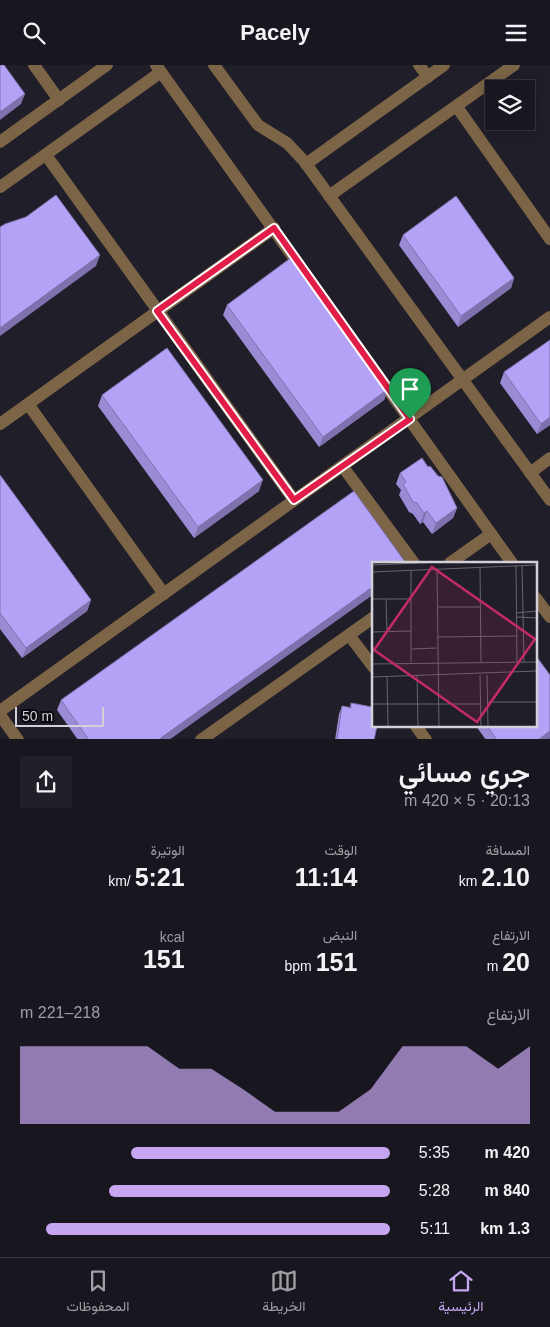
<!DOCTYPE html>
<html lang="ar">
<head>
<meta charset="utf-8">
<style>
  :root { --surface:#18161f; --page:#211f28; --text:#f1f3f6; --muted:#9f9fa4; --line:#36353d; --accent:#c6a6f0 }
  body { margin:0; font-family:Helvetica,Vazirmatn,sans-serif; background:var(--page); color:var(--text); direction:rtl; height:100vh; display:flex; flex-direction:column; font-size:19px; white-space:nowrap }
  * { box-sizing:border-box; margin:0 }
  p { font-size:16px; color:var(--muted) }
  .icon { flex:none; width:28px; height:28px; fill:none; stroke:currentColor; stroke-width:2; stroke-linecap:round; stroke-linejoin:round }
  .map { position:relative; height:674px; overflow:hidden; direction:ltr }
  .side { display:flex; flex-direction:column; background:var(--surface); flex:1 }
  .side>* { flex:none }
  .tools { position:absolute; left:485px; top:15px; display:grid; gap:10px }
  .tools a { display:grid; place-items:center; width:50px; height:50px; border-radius:0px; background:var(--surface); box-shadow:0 2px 12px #0003,0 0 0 1px var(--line); font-size:25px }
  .scale { position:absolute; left:15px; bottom:12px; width:89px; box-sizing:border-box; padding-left:5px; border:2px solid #d2d0d8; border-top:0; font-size:14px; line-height:18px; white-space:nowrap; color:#d2d0d8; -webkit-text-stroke:4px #09090d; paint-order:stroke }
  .pin { position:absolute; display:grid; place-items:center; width:42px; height:42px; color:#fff; margin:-51px -21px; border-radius:50% 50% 50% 0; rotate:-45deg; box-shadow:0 0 5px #0007 }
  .pin .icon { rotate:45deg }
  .round { display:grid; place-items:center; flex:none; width:52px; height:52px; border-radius:0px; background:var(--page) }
  .summary { display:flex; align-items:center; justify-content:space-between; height:85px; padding:0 20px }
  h1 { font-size:28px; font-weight:600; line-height:38px }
  .metrics { display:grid; grid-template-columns:repeat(3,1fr); gap:8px; height:85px; padding:5px 20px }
  .metrics div { display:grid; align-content:center }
  .metrics b { font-size:25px; font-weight:600 }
  .metrics small { font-size:14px; font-weight:400 }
  .metrics p { font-size:14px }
  .chart { height:140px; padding:10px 20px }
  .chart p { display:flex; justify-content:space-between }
  .chart svg { width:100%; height:90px; margin-top:5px; fill:var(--accent); opacity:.7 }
  ul { padding:0 20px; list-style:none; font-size:16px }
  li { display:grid; grid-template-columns:80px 60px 1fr; align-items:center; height:38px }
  li i { height:12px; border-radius:6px; background:var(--accent) }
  header { display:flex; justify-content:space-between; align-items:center; height:65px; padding:0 20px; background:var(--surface); font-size:22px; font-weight:600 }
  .tab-bar { display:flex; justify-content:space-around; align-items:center; height:70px; border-top:1px solid var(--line); background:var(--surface); font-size:14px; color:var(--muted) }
  .tab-bar a { display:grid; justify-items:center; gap:2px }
  .tab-bar .on { color:var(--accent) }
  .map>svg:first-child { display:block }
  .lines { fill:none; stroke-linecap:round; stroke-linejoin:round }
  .minor { stroke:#7c6546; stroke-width:12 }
  .wall { fill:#9b8bd4 }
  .shaded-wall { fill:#7e71ad }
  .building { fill:#b4a2f7; stroke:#7e71ad }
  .route-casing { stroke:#fff; stroke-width:10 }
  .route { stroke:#e11d48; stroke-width:6 }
  .inset-road { fill:none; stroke:#67656f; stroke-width:1 }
  .view { fill:#c42a68; fill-opacity:0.15; stroke:#c42a68; stroke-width:2.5 }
  .inset-edge { fill:none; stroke:#d2d0d8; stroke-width:2.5 }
</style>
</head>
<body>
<header><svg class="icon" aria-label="menu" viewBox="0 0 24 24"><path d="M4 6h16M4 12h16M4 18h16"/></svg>Pacely<svg class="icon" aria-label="search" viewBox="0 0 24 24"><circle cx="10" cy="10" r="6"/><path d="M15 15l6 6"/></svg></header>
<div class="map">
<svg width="550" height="675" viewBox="0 0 550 675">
  <rect width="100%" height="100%" fill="#201e29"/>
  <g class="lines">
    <g class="minor">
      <path d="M34,0L59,35"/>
      <path d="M156,0L512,498"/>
      <path d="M214,0L258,60L287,78L304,96L550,435"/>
      <path d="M419,0L428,12"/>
      <path d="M457,42L550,174"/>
      <path d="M0,77L107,0"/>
      <path d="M46,90L294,435"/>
      <path d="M306,99L444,0"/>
      <path d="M0,122L161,7"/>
      <path d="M329,131L514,0"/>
      <path d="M28,339L164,529"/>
      <path d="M0,359L274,163"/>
      <path d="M343,402L414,498"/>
      <path d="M530,408L550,393"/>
      <path d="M450,498L491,469"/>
      <path d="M536,533L550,552"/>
      <path d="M349,570L374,603"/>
      <path d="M0,646L550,252"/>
      <path d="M0,650L18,675"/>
      <path d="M416,661L426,675"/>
      <path d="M201,675L374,552"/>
    </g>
  </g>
  <g class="wall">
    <path d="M403,170L514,213L511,223L458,262L399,180Z"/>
    <path d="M227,240L388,324L384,335L319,382L223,250Z"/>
    <path d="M550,275V360L537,369L500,318L504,307Z"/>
    <path d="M102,330L259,426L194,473L98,341Z"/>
    <path d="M400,408L457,443L453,453L432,469L423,457L420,459L413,449L409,447L399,430L401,425L396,419Z"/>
    <path d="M0,410L91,535L87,546L22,593L0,564Z"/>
    <path d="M61,635L169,675H78L57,645Z"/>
    <path d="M351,638L372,646L374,675H335L339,649L342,641L350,642Z"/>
    <path d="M476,661H536L549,675H486Z"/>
  </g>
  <g class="shaded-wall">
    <path d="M25,29L21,39L0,55V47Z"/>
    <path d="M100,190L96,201L0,271V263Z"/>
    <path d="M514,213L511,223L458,262L461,251Z"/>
    <path d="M388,324L384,335L319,382L323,372Z"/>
    <path d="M550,352V360L537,369L541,359Z"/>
    <path d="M263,415L259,426L194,473L198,462Z"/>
    <path d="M457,443L453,453L432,469L436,458Z"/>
    <path d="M427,446L423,457L420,459L424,448Z"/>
    <path d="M374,521V529L169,675H158Z"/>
    <path d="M91,535L87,546L22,593L26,583Z"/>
    <path d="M550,666V673L549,675H538Z"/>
  </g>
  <g class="building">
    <path d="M0,0H4L25,29L0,47Z"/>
    <path d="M56,130L100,190L0,263V162L5,159L26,152Z"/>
    <path d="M456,131L514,213L461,251L403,170Z"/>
    <path d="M292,192L388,324L323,372L227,240Z"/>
    <path d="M550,275V352L541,359L504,307Z"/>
    <path d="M167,283L263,415L198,462L102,330Z"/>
    <path d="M422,393L428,402L430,401L438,411L442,412L457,443L436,458L427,446L424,448L417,438L413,437L403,419L406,417L400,408Z"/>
    <path d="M0,410L91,535L26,583L0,548Z"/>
    <path d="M354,426L406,498H374V521L158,675H89L61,635Z"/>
    <path d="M536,591L550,610V666L538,675H497L487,661H536Z"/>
    <path d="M351,638L372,642V646H374V661H377L374,675H337L342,641L351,643Z"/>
  </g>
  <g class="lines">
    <g class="route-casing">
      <path id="route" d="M274,163L410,354L294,435L157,246Z"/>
    </g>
    <use href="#route" class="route"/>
  </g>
  <g transform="translate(372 497)">
    <rect width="165" height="165" fill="#201e29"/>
    <path class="inset-road" d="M0,3L71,0M144,4L145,100M150,4L152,100M108,6L109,101M65,7L67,165M39,8V101M0,10L165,3M0,37H39M14,37L15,70M65,45H109M144,51L165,49M144,55L165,56M0,70L39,69M65,75L145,74M39,87L65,86M0,102L165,100M108,113L109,165M115,113L116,165M45,114L46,165M0,115L165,109M15,115L16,165M116,140H165M0,142H108"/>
    <path class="view" d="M60,5L163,77L105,160L2,88Z"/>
    <rect width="165" height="165" class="inset-edge"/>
  </g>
</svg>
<div class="tools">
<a><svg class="icon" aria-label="layers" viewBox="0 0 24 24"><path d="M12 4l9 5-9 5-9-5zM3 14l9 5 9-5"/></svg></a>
</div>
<div class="scale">50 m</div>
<div class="pin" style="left:410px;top:354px;background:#1e9e55"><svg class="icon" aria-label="arrive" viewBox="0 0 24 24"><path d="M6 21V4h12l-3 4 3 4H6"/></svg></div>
</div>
<section class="side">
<div class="summary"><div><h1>جري مسائي</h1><p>20:13 · 5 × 420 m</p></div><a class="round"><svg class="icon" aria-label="share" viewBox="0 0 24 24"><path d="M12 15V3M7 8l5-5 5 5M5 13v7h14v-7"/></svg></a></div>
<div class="metrics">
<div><p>المسافة</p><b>2.10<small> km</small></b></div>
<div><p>الوقت</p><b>11:14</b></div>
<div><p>الوتيرة</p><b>5:21<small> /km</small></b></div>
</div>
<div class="metrics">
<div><p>الارتفاع</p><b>20<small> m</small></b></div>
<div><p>النبض</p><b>151<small> bpm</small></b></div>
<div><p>kcal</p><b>151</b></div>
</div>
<div class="chart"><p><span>الارتفاع</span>218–221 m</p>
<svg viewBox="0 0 160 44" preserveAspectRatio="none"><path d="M0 44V6L10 6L20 6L30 6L40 6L50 17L60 17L70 27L80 38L90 38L100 38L110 27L120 6L130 6L140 6L150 17L160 6V44z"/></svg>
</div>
<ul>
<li><b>420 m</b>5:35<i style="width:70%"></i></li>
<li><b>840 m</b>5:28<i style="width:76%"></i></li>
<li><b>1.3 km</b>5:11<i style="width:93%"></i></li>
</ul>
</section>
<nav class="tab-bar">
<a class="on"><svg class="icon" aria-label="home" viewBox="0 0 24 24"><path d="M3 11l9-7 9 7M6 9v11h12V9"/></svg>الرئيسية</a>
<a><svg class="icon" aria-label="map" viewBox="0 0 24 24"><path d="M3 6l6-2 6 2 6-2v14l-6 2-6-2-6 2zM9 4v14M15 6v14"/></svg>الخريطة</a>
<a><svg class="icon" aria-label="saved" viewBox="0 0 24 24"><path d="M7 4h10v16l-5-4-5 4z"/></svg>المحفوظات</a>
</nav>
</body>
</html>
